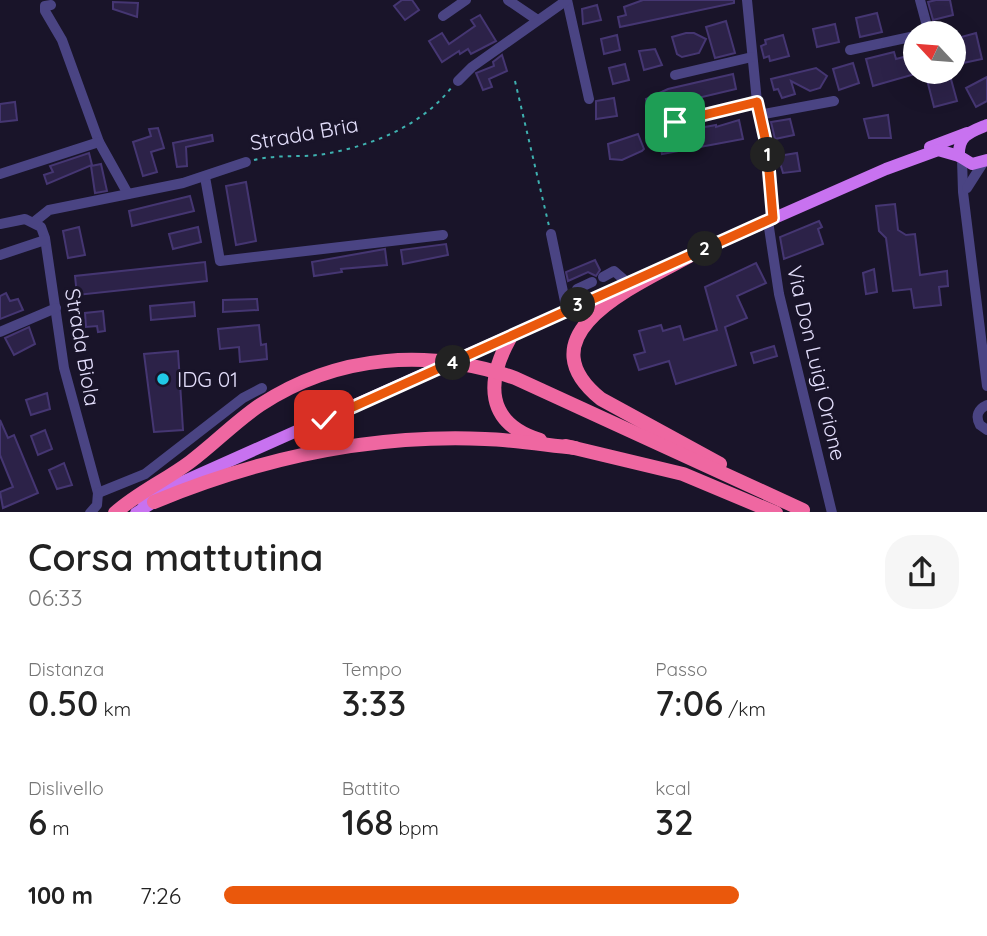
<!DOCTYPE html>
<html lang="it">
<head>
<meta charset="utf-8">
<style>
  :root { --surface:#fff; --page:#f6f6f6; --text:#222; --muted:#767676; --accent:#ea580c }
  body { margin:0; font-family:Quicksand,sans-serif; background:var(--page); color:var(--text); height:100vh; display:flex; flex-direction:column; font-size:26px; white-space:nowrap }
  * { box-sizing:border-box; margin:0 }
  p { font-size:23px; color:var(--muted) }
  .icon { flex:none; width:38px; height:38px; fill:none; stroke:currentColor; stroke-width:2; stroke-linecap:round; stroke-linejoin:round }
  .map { position:relative; height:512px; overflow:hidden }
  .details { display:flex; flex-direction:column; background:var(--surface); flex:1 }
  .details>* { flex:none }
  .needle { width:46px; rotate:296deg }
  .fabs { position:absolute; left:903px; top:21px; display:grid; gap:14px }
  .fabs a { display:grid; place-items:center; width:63px; height:63px; border-radius:50%; background:var(--surface); box-shadow:0 7px 28px #0002; font-size:35px }
  .pin { position:absolute; display:grid; place-items:center; width:60px; height:60px; color:#fff; margin:-30px; border-radius:14px; box-shadow:0 4px 10px #0006 }
  .km { position:absolute; width:35px; height:35px; margin:-18px; border-radius:50%; background:#222; color:#fff; font-size:19px; line-height:35px; text-align:center }
  .round { display:grid; place-items:center; flex:none; width:74px; height:74px; border-radius:28px; background:var(--page) }
  .overview { display:flex; align-items:center; justify-content:space-between; height:119px; padding:0 28px }
  h1 { font-size:38px; font-weight:600; line-height:52px }
  .figures { display:grid; grid-template-columns:repeat(3,1fr); gap:10px; height:119px; padding:7px 28px }
  .figures div { display:grid; align-content:center }
  .figures b { font-size:35px; font-weight:600 }
  .figures small { font-size:19px; font-weight:400 }
  .figures p { font-size:19px }
  ul { padding:0 28px; list-style:none; font-size:23px }
  li { display:grid; grid-template-columns:112px 84px 1fr; align-items:center; height:52px }
  li i { height:18px; border-radius:9px; background:var(--accent) }
  .map>svg:first-child { display:block }
  .building { fill:#2c2248; stroke:#453672; stroke-width:2 }
  .lines { fill:none; stroke-linecap:round; stroke-linejoin:round }
  .path { stroke:#3eb1b0; stroke-width:2; stroke-dasharray:3.5 5; stroke-linecap:butt }
  .minor { stroke:#4a4483; stroke-width:10 }
  .major { stroke:#c872f0; stroke-width:12 }
  .highway { stroke:#ef67a1; stroke-width:14 }
  .route-casing { stroke:#fff; stroke-width:14 }
  .route { stroke:#ea580c; stroke-width:9 }
  .poi-dot { fill:#20c9e7; stroke:#191429; stroke-width:2.5 }
  .labels { text-anchor:middle; dominant-baseline:central; stroke-width:6; stroke-linejoin:round; paint-order:stroke }
  .street-label { font-size:21px; fill:#e4dffc; stroke:#191429 }
  .poi-label { font-size:21px; fill:#e4dffc; stroke:#191429; text-anchor:start }
</style>
</head>
<body>
<div class="map">
<svg width="987" height="513" viewBox="0 0 987 513">
  <rect width="100%" height="100%" fill="#191429"/>
  <g class="building">
    <path d="M402,0H412L419,10L405,20L394,6Z"/>
    <path d="M643,0H734V3L620,27L618,17L626,15L624,7Z"/>
    <path d="M936,0H950L953,15L933,20L928,2Z"/>
    <path d="M113,2L138,3L137,17L113,9Z"/>
    <path d="M597,5L601,20L583,24L582,9Z"/>
    <path d="M877,13L882,32L860,37L856,18Z"/>
    <path d="M480,15L496,41L471,54L468,49L460,54L459,51L442,62L429,41L442,33L449,44L475,26L471,20Z"/>
    <path d="M726,21L735,53L715,58L706,27Z"/>
    <path d="M835,24L839,42L817,47L813,29Z"/>
    <path d="M686,33H694L706,39L699,53L682,57L677,54L672,37Z"/>
    <path d="M976,33L982,59L954,65V39Z"/>
    <path d="M617,35L620,50L604,54L601,39Z"/>
    <path d="M783,35L789,56L770,61L769,56L764,58L761,46L766,44L765,40Z"/>
    <path d="M655,49L662,65L644,70L639,51Z"/>
    <path d="M894,52L896,59L915,54V74L873,86L866,59Z"/>
    <path d="M502,55L507,71L489,79L492,87L483,90L476,73L494,66L493,62Z"/>
    <path d="M853,63L859,83L839,90L833,69Z"/>
    <path d="M625,64L629,80L613,84L609,68Z"/>
    <path d="M816,68L827,76L820,88L810,91L791,81L795,94L782,98L778,89L774,90L771,79Z"/>
    <path d="M925,72H949L957,101L934,107Z"/>
    <path d="M733,74L736,89L664,106L666,113L661,114L666,134L716,125V127L739,120L743,139L662,154L653,110L649,111L646,99L668,89Z"/>
    <path d="M987,77V101L976,107L966,88Z"/>
    <path d="M614,98L617,116L596,119V101Z"/>
    <path d="M15,102L17,120L0,122V104Z"/>
    <path d="M888,115L891,138H869L864,119Z"/>
    <path d="M790,119L794,135L775,139L771,122Z"/>
    <path d="M158,128L164,148L151,152L157,172L143,176L133,142L151,136L149,129Z"/>
    <path d="M638,134L644,149L642,151L622,160L610,159L608,144Z"/>
    <path d="M212,135L213,141L186,147L187,166L177,167L173,143Z"/>
    <path d="M89,153L92,165L47,184L44,175L53,172L50,166Z"/>
    <path d="M797,153L800,171L783,173L778,156Z"/>
    <path d="M101,164L107,191L95,193L91,166Z"/>
    <path d="M246,182L256,241L236,245L226,186Z"/>
    <path d="M190,196L194,211L132,226L129,211Z"/>
    <path d="M895,204L898,230L906,235L915,234L920,275L947,271L948,286L939,287L941,305L914,308L911,289L893,291L886,238L879,231L876,206Z"/>
    <path d="M819,221L822,227L818,229L823,244L784,259L780,237Z"/>
    <path d="M79,227L85,255L68,258L63,231Z"/>
    <path d="M198,227L201,242L173,249L169,234Z"/>
    <path d="M446,244L448,255L403,264L401,250Z"/>
    <path d="M385,249L387,265L341,269L342,272L314,276L312,262Z"/>
    <path d="M595,260L600,270L596,276L588,272L568,281L566,272Z"/>
    <path d="M205,262L207,281L77,295L75,276Z"/>
    <path d="M756,263L766,283L737,296L747,318L725,327L736,365L676,384L669,361L639,370L634,355L645,352L639,331L661,325L663,331L680,326L684,340L717,330L705,287Z"/>
    <path d="M874,269L877,292L866,294L863,273Z"/>
    <path d="M6,293L10,301L18,299L23,310L0,319V296Z"/>
    <path d="M257,299L258,310L223,312V300Z"/>
    <path d="M194,302L195,316L151,320L150,306Z"/>
    <path d="M103,311L105,331L98,332L97,326L86,327L85,313Z"/>
    <path d="M259,325L261,345L266,344L267,359L240,362L239,347L220,349L218,329Z"/>
    <path d="M29,327L35,344L14,355L5,338Z"/>
    <path d="M774,346L777,356L754,363L751,353Z"/>
    <path d="M178,351L183,430L154,432L144,354Z"/>
    <path d="M47,393L50,409L31,415L26,400Z"/>
    <path d="M0,420L8,438L14,435L38,493L3,508L0,492L13,487L0,455Z"/>
    <path d="M45,430L52,449L38,455L31,436Z"/>
    <path d="M64,463L72,485L57,489L49,470Z"/>
  </g>
  <g class="lines">
    <g class="path">
      <path d="M515,81L549,226"/>
      <path d="M254,160C277,154 302,158 325,154C374,145 421,126 452,87"/>
    </g>
    <g class="minor">
      <path d="M508,0L536,19"/>
      <path d="M567,0L589,99"/>
      <path d="M747,0L757,102L767,147L773,218"/>
      <path d="M920,0L927,26L924,33"/>
      <path d="M51,5L45,6V11L62,40L99,142L128,194"/>
      <path d="M443,16L466,0"/>
      <path d="M850,50L915,36"/>
      <path d="M675,75L752,57"/>
      <path d="M458,81L472,67L567,0"/>
      <path d="M759,115L834,101"/>
      <path d="M675,122L757,102"/>
      <path d="M962,159L963,192L987,386"/>
      <path d="M0,174L99,142"/>
      <path d="M205,177L220,261L443,235"/>
      <path d="M967,188L983,163"/>
      <path d="M768,221L779,294L832,513"/>
      <path d="M34,222L49,210L183,183L246,162"/>
      <path d="M0,224L25,219L41,227L45,238L64,368L98,493L97,505L90,513"/>
      <path d="M551,234L567,311"/>
      <path d="M0,255L45,240"/>
      <path d="M603,277L614,271L628,283"/>
      <path d="M574,307L577,289L592,282"/>
      <path d="M0,332L56,308"/>
      <path d="M987,405C978,409 975,416 980,425L987,430"/>
      <path d="M98,493L145,474L243,398L262,388"/>
    </g>
    <g class="major">
      <path d="M987,125C970,132 958,135 959,156L972,164L987,160"/>
      <path d="M930,147L967,133"/>
      <path d="M688,256L886,169L938,150L959,156"/>
      <path d="M142,500L633,281"/>
      <path d="M136,513L157,500"/>
    </g>
    <g class="highway">
      <path d="M695,253C644,282 518,332 601,399L720,464"/>
      <path d="M510,338C486,381 485,423 540,440"/>
      <path d="M566,446L683,474L776,513"/>
      <path d="M154,502C260,458 370,434 485,439C515,440 545,445 575,448"/>
      <path d="M115,513C137,493 166,480 190,462C214,444 235,422 260,405C338,354 429,348 515,378L803,510"/>
    </g>
  </g>
  <g class="lines">
    <g class="route-casing">
      <path id="route" d="M324,420L773,218L767,147L757,102L675,122"/>
    </g>
    <use href="#route" class="route"/>
  </g>
  <circle class="poi-dot" cx="163" cy="379" r="7"/>
  <g class="labels">
    <g class="street-label">
      <text transform="translate(304 133) rotate(-10)">Strada Bria</text>
      <text transform="translate(83 347) rotate(80)">Strada Biola</text>
      <text transform="translate(817 363) rotate(77)">Via Don Luigi Orione</text>
    </g>
    <g class="poi-label">
      <text x="177" y="379">IDG 01</text>
    </g>
  </g>
</svg>
<div class="fabs">
<a><svg class="needle" viewBox="-14 -14 28 28"><path d="M0-13l5 13h-10z" fill="#e53935"/><path d="M0 13l5-13h-10z" fill="#767676"/></svg></a>
</div>
<div class="pin" style="left:675px;top:122px;background:#1e9e55"><svg class="icon" aria-label="arrive" viewBox="0 0 24 24"><path d="M6 21V4h12l-3 4 3 4H6"/></svg></div>
<div class="pin" style="left:324px;top:420px;background:#d93025"><svg class="icon" aria-label="check" viewBox="0 0 24 24"><path d="M5 12l5 5 9-10"/></svg></div>
<b class="km" style="left:768px;top:155px">1</b>
<b class="km" style="left:705px;top:249px">2</b>
<b class="km" style="left:578px;top:305px">3</b>
<b class="km" style="left:453px;top:363px">4</b>
</div>
<section class="details">
<div class="overview"><div><h1>Corsa mattutina</h1><p>06:33</p></div><a class="round"><svg class="icon" aria-label="share" viewBox="0 0 24 24"><path d="M12 15V3M7 8l5-5 5 5M5 13v7h14v-7"/></svg></a></div>
<div class="figures">
<div><p>Distanza</p><b>0.50<small> km</small></b></div>
<div><p>Tempo</p><b>3:33</b></div>
<div><p>Passo</p><b>7:06<small> /km</small></b></div>
</div>
<div class="figures">
<div><p>Dislivello</p><b>6<small> m</small></b></div>
<div><p>Battito</p><b>168<small> bpm</small></b></div>
<div><p>kcal</p><b>32</b></div>
</div>
<ul>
<li><b>100 m</b>7:26<i style="width:70%"></i></li>
</ul>
</section>
</body>
</html>
